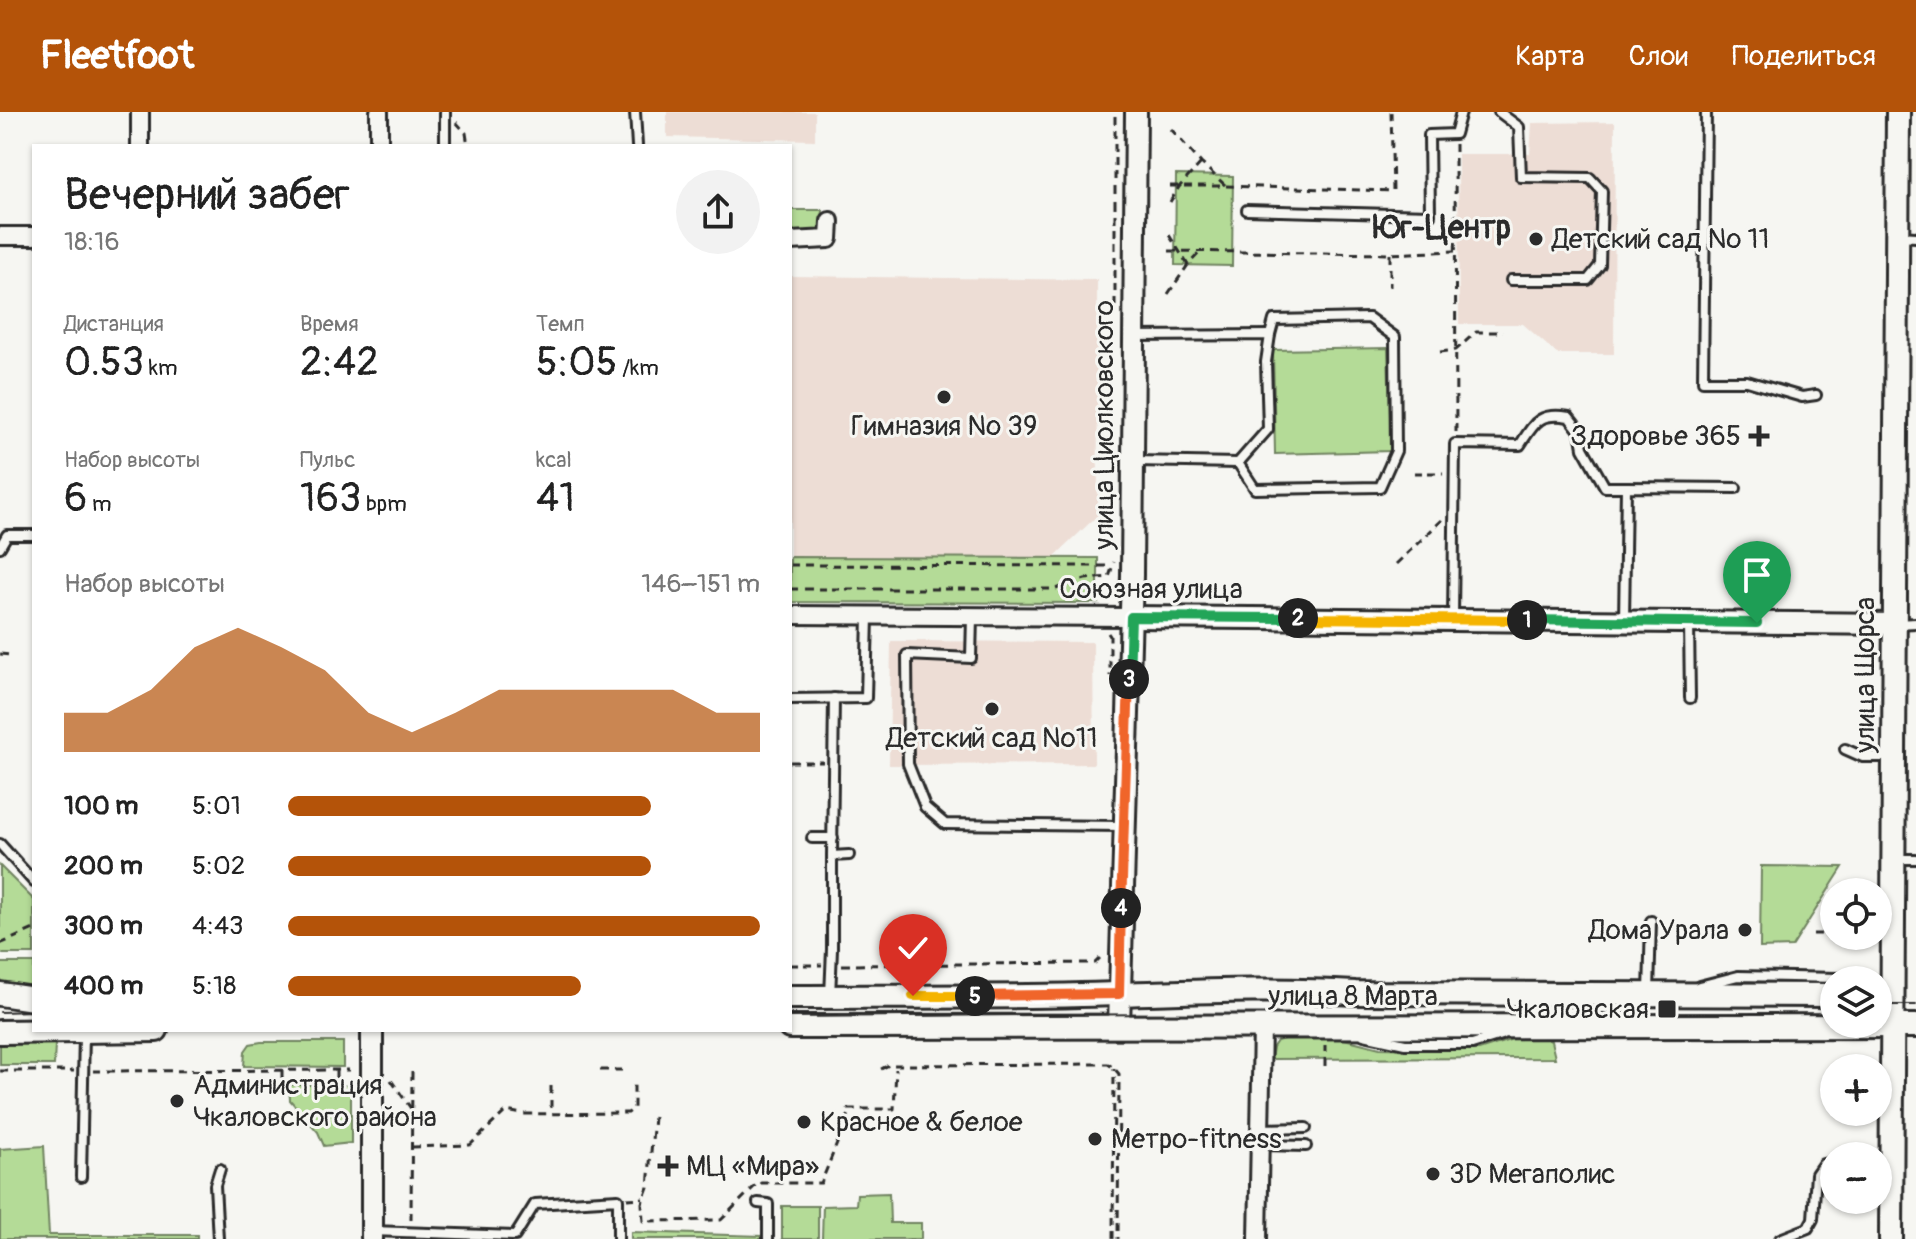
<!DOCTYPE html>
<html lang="ru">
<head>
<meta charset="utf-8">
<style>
  :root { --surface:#fff; --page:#f2f2f2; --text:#222; --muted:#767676; --accent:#b45309 }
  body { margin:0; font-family:Pangolin,sans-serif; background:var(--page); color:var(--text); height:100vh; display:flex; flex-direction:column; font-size:30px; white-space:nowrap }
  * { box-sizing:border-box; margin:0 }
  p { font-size:26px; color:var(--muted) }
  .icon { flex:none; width:44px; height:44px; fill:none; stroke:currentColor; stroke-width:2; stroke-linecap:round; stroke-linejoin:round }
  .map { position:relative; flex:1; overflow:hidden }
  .details { position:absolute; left:32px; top:32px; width:760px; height:888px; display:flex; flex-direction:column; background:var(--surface); border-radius:0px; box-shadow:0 2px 6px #0004 }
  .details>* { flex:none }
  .tools { position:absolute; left:1820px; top:766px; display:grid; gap:16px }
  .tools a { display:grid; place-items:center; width:72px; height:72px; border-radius:50%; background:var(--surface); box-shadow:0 2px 6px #0004; font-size:40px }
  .pin { position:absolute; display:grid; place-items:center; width:68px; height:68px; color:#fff; margin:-82px -34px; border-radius:50% 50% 50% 0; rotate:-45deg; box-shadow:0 0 8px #0007 }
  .pin .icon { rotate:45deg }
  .km { position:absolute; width:40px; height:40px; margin:-20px; border-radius:50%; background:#222; color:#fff; font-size:22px; line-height:40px; text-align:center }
  .round { display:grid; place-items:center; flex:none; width:84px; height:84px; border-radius:42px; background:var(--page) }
  .overview { display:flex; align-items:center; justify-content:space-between; height:136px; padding:0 32px }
  h1 { font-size:44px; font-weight:600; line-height:60px }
  .figures { display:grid; grid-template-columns:repeat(3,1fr); gap:12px; height:136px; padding:8px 32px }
  .figures div { display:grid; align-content:center }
  .figures b { font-size:40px; font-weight:600 }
  .figures small { font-size:22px; font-weight:400 }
  .figures p { font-size:22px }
  .chart { height:224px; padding:16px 32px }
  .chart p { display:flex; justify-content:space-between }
  .chart svg { width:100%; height:144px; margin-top:8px; fill:var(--accent); opacity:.7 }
  ul { padding:0 32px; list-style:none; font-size:26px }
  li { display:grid; grid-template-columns:128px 96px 1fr; align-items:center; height:60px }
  li i { height:20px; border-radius:10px; background:var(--accent) }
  header { display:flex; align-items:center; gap:48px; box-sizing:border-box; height:112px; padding:0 40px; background:var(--accent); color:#fff }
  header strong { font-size:38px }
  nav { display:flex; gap:44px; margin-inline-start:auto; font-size:28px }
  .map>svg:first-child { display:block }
  .built { fill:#edddd5 }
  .green { fill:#b4db97; stroke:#708361; stroke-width:2 }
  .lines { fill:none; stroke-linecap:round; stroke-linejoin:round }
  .service-casing { stroke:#2b2b2b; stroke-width:14 }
  .minor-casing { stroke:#2b2b2b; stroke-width:22 }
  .tertiary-casing { stroke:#2b2b2b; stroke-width:26 }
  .secondary-casing { stroke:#2b2b2b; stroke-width:28 }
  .path { stroke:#2b2b2b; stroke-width:3; stroke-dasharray:8 6; stroke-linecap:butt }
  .service { stroke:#f6f6f2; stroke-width:8 }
  .minor { stroke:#f6f6f2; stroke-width:16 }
  .tertiary { stroke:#f6f6f2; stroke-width:20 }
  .secondary { stroke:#f6f6f2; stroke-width:22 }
  .tram { stroke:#2b2b2b; stroke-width:2 }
  .split-1-casing { stroke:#fff; stroke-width:16 }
  .split-2-casing { stroke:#fff; stroke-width:16 }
  .split-3-casing { stroke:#fff; stroke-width:16 }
  .split-4-casing { stroke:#fff; stroke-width:16 }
  .split-5-casing { stroke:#fff; stroke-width:16 }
  .split-6-casing { stroke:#fff; stroke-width:16 }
  .split-1 { stroke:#22a559; stroke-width:10 }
  .split-2 { stroke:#f5b400; stroke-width:10 }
  .split-3 { stroke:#22a559; stroke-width:10 }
  .split-4 { stroke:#f0652b; stroke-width:10 }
  .split-5 { stroke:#f0652b; stroke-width:10 }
  .split-6 { stroke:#f5b400; stroke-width:10 }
  .poi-dot { fill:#2b2b2b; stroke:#f6f6f2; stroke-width:3 }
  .labels { text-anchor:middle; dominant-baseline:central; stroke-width:6; stroke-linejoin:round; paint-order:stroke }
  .poi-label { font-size:28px; fill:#2b2b2b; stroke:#f6f6f2; text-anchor:start }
  .street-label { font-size:28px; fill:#2b2b2b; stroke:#f6f6f2 }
  .quarter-label { font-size:32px; font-weight:bold; fill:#2b2b2b; stroke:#f6f6f2 }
</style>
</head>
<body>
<header>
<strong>Fleetfoot</strong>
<nav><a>Карта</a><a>Слои</a><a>Поделиться</a></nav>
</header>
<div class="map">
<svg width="1916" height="1127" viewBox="0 0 1916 1127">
  <rect width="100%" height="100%" fill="#f6f6f2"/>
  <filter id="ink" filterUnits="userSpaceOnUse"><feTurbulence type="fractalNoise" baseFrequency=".0125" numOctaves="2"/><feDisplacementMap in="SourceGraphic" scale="16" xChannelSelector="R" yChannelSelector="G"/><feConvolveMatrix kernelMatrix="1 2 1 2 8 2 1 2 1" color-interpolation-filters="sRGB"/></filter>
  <g filter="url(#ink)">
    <g class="built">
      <path d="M667,0H815V28L667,25Z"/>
      <path d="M1615,10L1614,242H1557L1523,212H1459L1458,42H1530L1532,11Z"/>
      <path d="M790,164L1097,168L1098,403L1053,446L790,445Z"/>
      <path d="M891,529L1093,530L1094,652L889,653Z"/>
    </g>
    <g class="green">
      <path d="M1176,63L1233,64L1232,154L1175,153Z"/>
      <path d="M790,98H823L821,116L810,122H790Z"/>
      <path d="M1388,236L1391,339L1275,342L1273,238Z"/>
      <path d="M790,445L1098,446V491L790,490Z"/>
      <path d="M0,754L34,788V842H3L0,840Z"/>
      <path d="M1761,754L1843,755L1792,835L1760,836Z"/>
      <path d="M0,851H34V875L8,873L0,869Z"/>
      <path d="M1534,920L1551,929L1555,946L1271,947L1273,935L1277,929L1291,925L1332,924L1380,936L1479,938Z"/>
      <path d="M261,930H343V955L244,954L245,939L250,932Z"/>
      <path d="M0,932H55L54,953H0Z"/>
      <path d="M289,973H351V1031L324,1034L318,1020L290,988Z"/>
      <path d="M44,1034L49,1123H197V1127H0V1037Z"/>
      <path d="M889,1081L890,1111H921V1127H822L823,1094L856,1093L857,1082Z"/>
      <rect x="782" y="1094" width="36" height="33"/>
      <path d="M631,1120L762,1124V1127H631Z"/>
    </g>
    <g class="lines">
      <g class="service-casing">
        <g id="service">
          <path d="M635,0L637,34"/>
          <path d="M1499,0L1519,15L1521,65L1590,66L1602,79L1600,153L1588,168H1511"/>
          <path d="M1706,0L1703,269H1747L1802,285L1816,283"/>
          <path d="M445,34V0"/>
          <path d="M1247,98L1430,103L1429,23L1455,22L1461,0"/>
          <path d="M1899,124L1916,125"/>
          <path d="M1133,224L1270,223L1266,250L1268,317L1238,351L1135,349"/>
          <path d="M1238,351L1255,377L1380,375L1396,339L1395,225L1369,206L1274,208L1270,223"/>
          <path d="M0,435L7,423H34"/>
          <path d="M972,505L971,546L907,543L908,652L925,695L945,712L1123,714"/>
          <path d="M1453,506L1455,332L1520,333C1535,310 1539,300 1569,305L1580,319L1583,336L1605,375H1626"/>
          <path d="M1624,509L1626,375L1736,376"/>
          <path d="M1689,511L1690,586"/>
          <path d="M1896,512L1916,511"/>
          <path d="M790,587L866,586L868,504"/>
          <path d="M1845,637L1863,645H1894"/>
          <path d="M812,726H833"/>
          <path d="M0,732L34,770"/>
          <path d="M832,744L834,586"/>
          <path d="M1895,747H1916"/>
          <path d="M1699,874L1738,864L1838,866L1844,868"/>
          <path d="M1649,881L1651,809"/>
          <path d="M830,884L832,837V744L849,743"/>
          <path d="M1364,923L1405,932H1472L1501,923"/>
          <path d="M1259,1017L1306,1016"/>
          <path d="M1261,1033L1306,1034"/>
          <path d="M81,1065L84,922"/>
          <path d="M758,1091L768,1092V1127"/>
          <path d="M372,1119L515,1124L535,1092L618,1087V1127"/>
          <path d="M218,1127L215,1073L220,1057"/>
          <path d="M1780,1127L1808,1116L1813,1107L1816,1062L1823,1052L1834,1051"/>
        </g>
      </g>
      <g class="minor-casing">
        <g id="minor">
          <path d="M379,0V34"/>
          <path d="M140,34V0"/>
          <path d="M0,124H34"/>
          <path d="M790,129L829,127L830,109"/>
          <path d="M790,503L1131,505"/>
          <path d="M1258,1127L1262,915"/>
        </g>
      </g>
      <g class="tertiary-casing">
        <g id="tertiary">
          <path d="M1131,505L1896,512"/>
          <path d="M1119,914L1132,463L1136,0"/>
          <path d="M372,1127V918"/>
        </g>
      </g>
      <g class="secondary-casing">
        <g id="secondary">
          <path d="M0,882L34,887"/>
          <path d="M790,885C887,884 984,886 1081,883C1172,881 1264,875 1355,881L1834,883"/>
          <path d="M790,915L1916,914"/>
          <path d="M0,920L156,918"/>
          <path d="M1891,1127L1898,0"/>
        </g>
      </g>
      <g class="path">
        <path d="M456,10L466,21L468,34"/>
        <path d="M1171,17L1201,51L1226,74"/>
        <path d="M1455,32L1456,320"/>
        <path d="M1170,74H1226L1393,79L1391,0"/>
        <path d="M1170,90L1179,75L1201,51"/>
        <path d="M1169,123L1188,153"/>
        <path d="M1169,139L1390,142L1455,139"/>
        <path d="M1390,142V175"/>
        <path d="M1168,182L1188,153L1201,139"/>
        <path d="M1115,194V0"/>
        <path d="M1440,240L1456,238L1476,220H1503"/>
        <path d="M1414,361H1443"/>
        <path d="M1396,452L1442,408"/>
        <path d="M790,453L1109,454"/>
        <path d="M790,477H1056L1085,467L1109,465L1114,450"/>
        <path d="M1108,521L1110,524V564"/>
        <path d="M0,542L11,543"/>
        <path d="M790,650H823"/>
        <path d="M1855,780V779"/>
        <path d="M1813,822H1834"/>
        <path d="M0,832L34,817"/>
        <path d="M790,853H822"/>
        <path d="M842,853L1095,851L1103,843"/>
        <path d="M1325,954V933"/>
        <path d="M881,957L889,953L1108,952L1114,956L1119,962L1118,1127"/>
        <path d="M282,958V975"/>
        <path d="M336,958V974"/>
        <path d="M600,958H627"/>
        <path d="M0,959H74"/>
        <path d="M93,959L349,958"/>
        <path d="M391,968L412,998"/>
        <path d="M551,974V1002"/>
        <path d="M654,1005L648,1075L642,1091L643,1109L721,1108L758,1071H821L849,1002L848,997H894L896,957"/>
        <path d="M412,1035L470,1033L506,999L523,1002L628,1001L634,996V972"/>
        <path d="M627,1087L643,1086"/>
        <path d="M411,1108L412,960"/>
        <path d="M1113,1127L1114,956"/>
      </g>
      <use href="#service" class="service"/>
      <use href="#minor" class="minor"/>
      <use href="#tertiary" class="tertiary"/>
      <use href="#secondary" class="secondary"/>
      <g class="tram">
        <path d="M1878,893H1916"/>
        <path d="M0,900L34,899"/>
        <path d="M790,905L1161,902H1834"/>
      </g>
    </g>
  </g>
  <g class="lines" filter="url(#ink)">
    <g class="split-1-casing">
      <path id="split-1" d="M1527,508L1757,511"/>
    </g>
    <g class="split-2-casing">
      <path id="split-2" d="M1298,506L1527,508"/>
    </g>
    <g class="split-3-casing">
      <path id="split-3" d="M1129,567L1131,505L1298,506"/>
    </g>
    <g class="split-4-casing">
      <path id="split-4" d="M1121,796L1129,567"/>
    </g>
    <g class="split-5-casing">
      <path id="split-5" d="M975,884L1119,882L1121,796"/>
    </g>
    <g class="split-6-casing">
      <path id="split-6" d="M913,884H975"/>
    </g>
    <use href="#split-1" class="split-1"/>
    <use href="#split-2" class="split-2"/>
    <use href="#split-3" class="split-3"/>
    <use href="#split-4" class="split-4"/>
    <use href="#split-5" class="split-5"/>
    <use href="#split-6" class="split-6"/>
  </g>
  <g class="poi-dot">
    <circle cx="1536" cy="127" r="8"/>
    <circle cx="944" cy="285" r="8"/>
    <path d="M1755 312h8v8h8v8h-8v8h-8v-8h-8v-8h8z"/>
    <circle cx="992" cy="597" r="8"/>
    <circle cx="1745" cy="818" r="8"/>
    <rect x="1657" y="887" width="20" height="20" rx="4"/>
    <circle cx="177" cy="989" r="8"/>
    <circle cx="804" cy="1010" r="8"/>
    <circle cx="1095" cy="1027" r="8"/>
    <path d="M664 1042h8v8h8v8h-8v8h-8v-8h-8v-8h8z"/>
    <circle cx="1433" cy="1062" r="8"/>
  </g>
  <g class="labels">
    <g class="poi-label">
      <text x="1552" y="127">Детский сад № 11</text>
      <text x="944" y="314" text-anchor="middle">Гимназия № 39</text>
      <text x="1741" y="324" text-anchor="end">Здоровье 365</text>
      <text x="992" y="626" text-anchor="middle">Детский сад №11</text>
      <text x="1729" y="818" text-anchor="end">Дома Урала</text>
      <text x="1649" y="897" text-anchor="end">Чкаловская</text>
      <text x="193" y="973">Администрация<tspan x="193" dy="32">Чкаловского района</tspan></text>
      <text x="820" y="1010">Красное &amp; белое</text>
      <text x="1111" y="1027">Метро-fitness</text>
      <text x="686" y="1054">МЦ «Мира»</text>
      <text x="1449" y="1062">3D Мегаполис</text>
    </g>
    <g class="street-label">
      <text transform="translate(1104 313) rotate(-90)">улица Циолковского</text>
      <text x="1151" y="477">Союзная улица</text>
      <text transform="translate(1865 563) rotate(-90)">улица Щорса</text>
      <text x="1353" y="884">улица 8 Марта</text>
    </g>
    <g class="quarter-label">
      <text x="1442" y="116">Юг-Центр</text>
    </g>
  </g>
</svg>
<div class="tools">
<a><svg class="icon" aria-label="locate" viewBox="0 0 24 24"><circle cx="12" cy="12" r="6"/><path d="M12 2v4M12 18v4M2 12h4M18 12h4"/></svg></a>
<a><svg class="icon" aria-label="layers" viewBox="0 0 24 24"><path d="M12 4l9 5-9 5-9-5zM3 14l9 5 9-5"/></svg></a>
<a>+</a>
<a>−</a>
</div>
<div class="pin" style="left:1757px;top:511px;background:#1e9e55"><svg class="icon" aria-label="arrive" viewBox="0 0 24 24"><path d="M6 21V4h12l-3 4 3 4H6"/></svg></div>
<div class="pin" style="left:913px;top:884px;background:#d93025"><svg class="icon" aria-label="check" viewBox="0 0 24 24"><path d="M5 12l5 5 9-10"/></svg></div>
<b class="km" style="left:1527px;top:508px">1</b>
<b class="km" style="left:1298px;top:506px">2</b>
<b class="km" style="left:1129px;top:567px">3</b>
<b class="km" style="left:1121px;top:796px">4</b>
<b class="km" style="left:975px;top:884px">5</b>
<section class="details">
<div class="overview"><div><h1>Вечерний забег</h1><p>18:16</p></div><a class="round"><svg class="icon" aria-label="share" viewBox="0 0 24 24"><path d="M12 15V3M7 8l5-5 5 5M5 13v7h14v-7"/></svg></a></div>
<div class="figures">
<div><p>Дистанция</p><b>0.53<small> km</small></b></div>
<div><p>Время</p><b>2:42</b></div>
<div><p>Темп</p><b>5:05<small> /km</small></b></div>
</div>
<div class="figures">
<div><p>Набор высоты</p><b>6<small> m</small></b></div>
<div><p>Пульс</p><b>163<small> bpm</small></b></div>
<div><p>kcal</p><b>41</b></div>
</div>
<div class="chart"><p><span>Набор высоты</span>146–151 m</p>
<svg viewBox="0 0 160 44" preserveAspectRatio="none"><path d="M0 44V32L10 32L20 25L30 12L40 6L50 12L60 19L70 32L80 38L90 32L100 25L110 25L120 25L130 25L140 25L150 32L160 32V44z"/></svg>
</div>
<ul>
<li><b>100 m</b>5:01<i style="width:77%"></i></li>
<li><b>200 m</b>5:02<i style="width:77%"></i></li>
<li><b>300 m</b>4:43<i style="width:100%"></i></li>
<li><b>400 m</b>5:18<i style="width:62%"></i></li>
</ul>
</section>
</div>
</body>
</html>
